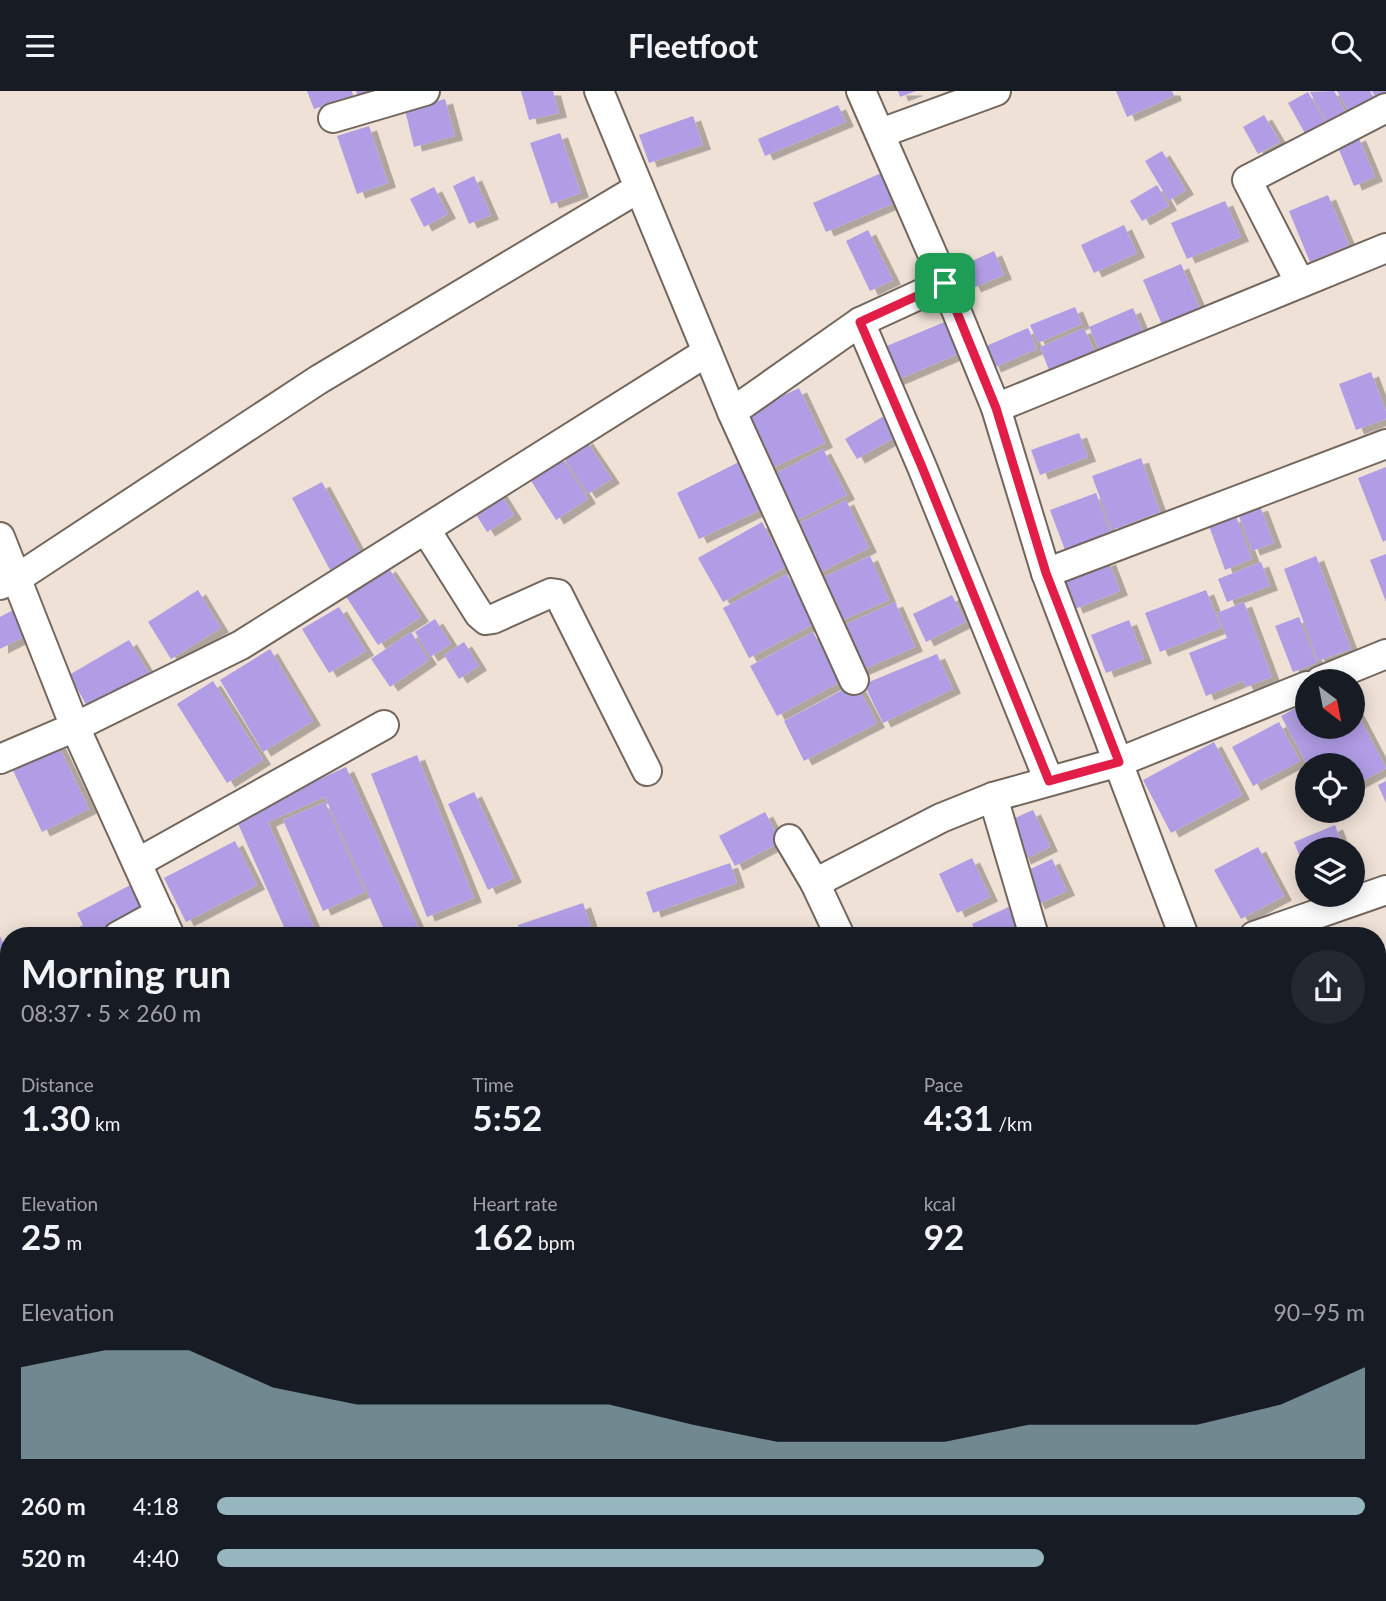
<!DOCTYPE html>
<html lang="en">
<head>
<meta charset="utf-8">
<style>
  :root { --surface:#171b24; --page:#242831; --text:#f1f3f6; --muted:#9ea1a6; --accent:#97b7c0 }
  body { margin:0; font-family:Lato,sans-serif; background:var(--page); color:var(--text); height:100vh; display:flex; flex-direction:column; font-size:26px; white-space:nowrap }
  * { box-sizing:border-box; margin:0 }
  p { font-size:23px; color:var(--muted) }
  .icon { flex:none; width:38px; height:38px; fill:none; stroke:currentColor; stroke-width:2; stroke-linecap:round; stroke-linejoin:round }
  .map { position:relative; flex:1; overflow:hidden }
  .drawer { position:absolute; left:0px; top:836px; width:1386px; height:674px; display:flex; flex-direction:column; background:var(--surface); border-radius:28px 28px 0 0; box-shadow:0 4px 18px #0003 }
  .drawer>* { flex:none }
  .needle { width:46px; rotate:148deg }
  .fabs { position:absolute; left:1295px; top:578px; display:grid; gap:14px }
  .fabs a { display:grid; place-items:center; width:70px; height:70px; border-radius:50%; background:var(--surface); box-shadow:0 4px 18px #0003; font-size:35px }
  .pin { position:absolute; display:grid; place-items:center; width:60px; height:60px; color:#fff; margin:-30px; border-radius:14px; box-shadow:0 4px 10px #0006 }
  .round { display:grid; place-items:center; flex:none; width:74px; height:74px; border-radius:37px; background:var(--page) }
  .head { display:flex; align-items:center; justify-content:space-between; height:119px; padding:0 21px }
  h1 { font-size:38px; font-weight:700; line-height:52px }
  .metrics { display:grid; grid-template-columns:repeat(3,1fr); gap:10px; height:119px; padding:7px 21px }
  .metrics div { display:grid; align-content:center }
  .metrics b { font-size:35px; font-weight:700 }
  .metrics small { font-size:19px; font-weight:400 }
  .metrics p { font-size:19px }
  .chart { height:196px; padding:14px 21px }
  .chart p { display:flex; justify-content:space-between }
  .chart svg { width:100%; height:126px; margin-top:7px; fill:var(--accent); opacity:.7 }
  ul { padding:0 21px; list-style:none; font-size:23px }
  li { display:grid; grid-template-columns:112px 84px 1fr; align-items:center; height:52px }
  li i { height:18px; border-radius:9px; background:var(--accent) }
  header { display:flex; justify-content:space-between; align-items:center; height:91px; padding:0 21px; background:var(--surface); font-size:32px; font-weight:700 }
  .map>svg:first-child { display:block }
  .building { fill:#b09de5; filter:url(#shadow) }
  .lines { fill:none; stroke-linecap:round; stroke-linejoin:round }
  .minor-casing { stroke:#72665d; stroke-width:32 }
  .minor { stroke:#fff; stroke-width:28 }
  .route-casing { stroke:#fff; stroke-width:14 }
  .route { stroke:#e11d48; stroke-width:9 }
</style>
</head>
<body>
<header><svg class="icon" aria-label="menu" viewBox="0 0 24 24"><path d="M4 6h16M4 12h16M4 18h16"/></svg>Fleetfoot<svg class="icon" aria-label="search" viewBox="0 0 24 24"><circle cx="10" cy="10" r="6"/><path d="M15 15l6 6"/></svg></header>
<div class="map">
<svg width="1386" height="1510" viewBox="0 0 1386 1510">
  <defs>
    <filter id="shadow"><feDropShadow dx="8" dy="4.5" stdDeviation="0" flood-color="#0004"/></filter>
  </defs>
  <rect width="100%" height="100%" fill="#efe1d6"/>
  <g class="building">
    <path d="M307,0H352L353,4L314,18Z"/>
    <path d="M356,0H400L361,14Z"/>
    <path d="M521,0H553L559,22L529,29Z"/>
    <path d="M898,0H916L900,6Z"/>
    <path d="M1116,0H1172L1174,5L1127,26Z"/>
    <path d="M1334,0L1347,24L1329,34L1310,1Z"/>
    <path d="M1337,0H1370L1376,11L1351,25Z"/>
    <path d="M1372,0H1386V9L1379,12Z"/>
    <path d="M1308,1L1327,34L1307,46L1288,12Z"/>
    <path d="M445,8L455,45L414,56L405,19Z"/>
    <path d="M838,14L846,31L765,65L758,48Z"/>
    <path d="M1264,24L1280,51L1258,63L1243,36Z"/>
    <path d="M693,25L703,54L649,72L639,44Z"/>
    <path d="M369,35L388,92L357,103L337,45Z"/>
    <path d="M560,42L581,102L551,113L530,52Z"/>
    <path d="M1358,45L1375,86L1354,95L1337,54Z"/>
    <path d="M1162,60L1186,99L1169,110L1145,70Z"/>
    <path d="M886,80L899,110L826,141L813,112Z"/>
    <path d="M474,85L491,124L469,133L453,95Z"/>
    <path d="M1157,94L1169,115L1142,130L1130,110Z"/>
    <path d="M434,96L448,123L424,136L410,108Z"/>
    <path d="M1328,104L1349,154L1310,171L1289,120Z"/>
    <path d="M1225,110L1241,146L1187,168L1171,132Z"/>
    <path d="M1124,134L1137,162L1094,182L1081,154Z"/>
    <path d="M868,139L893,189L870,200L846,150Z"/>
    <path d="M994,160L1004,184L973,197L963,174Z"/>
    <path d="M1181,173L1201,220L1163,236L1143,189Z"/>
    <path d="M1075,216L1082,233L1038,252L1030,234Z"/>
    <path d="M1133,217L1144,243L1100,261L1089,236Z"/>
    <path d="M952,228L965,260L890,292L877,259Z"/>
    <path d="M1028,237L1037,258L993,277L984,256Z"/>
    <path d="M1084,237L1094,260L1049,279L1040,256Z"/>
    <path d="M1371,281L1386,321V328L1356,339L1339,293Z"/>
    <path d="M799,297L825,352L764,381L738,326Z"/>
    <path d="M891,321L903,342L857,368L845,348Z"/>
    <path d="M1079,342L1088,366L1040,384L1031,359Z"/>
    <path d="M585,348L612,388L588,403L562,364Z"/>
    <path d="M823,358L847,404L788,434L765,388Z"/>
    <path d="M560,364L588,408L556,429L528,385Z"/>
    <path d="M1141,367L1160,421L1112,439L1092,385Z"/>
    <path d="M739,371L762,418L699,448L677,402Z"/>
    <path d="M1386,376V449L1383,451L1358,387Z"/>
    <path d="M322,391L361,463L330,479L292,407Z"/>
    <path d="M499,400L514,424L487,441L472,417Z"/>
    <path d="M1096,402L1111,442L1065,459L1050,419Z"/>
    <path d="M846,409L869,457L815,484L791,436Z"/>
    <path d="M1260,415L1274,452L1252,460L1238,423Z"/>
    <path d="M1236,425L1252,468L1225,479L1209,435Z"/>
    <path d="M762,431L786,476L723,511L698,467Z"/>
    <path d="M1386,463V511L1370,469Z"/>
    <path d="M870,465L889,509L836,532L817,489Z"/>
    <path d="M1316,465L1351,558L1318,570L1284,478Z"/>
    <path d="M1108,469L1120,500L1075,518L1062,487Z"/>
    <path d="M1261,471L1270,495L1227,511L1218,488Z"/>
    <path d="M388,476L421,526L378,554L345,504Z"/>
    <path d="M787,483L814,533L749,567L723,517Z"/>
    <path d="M198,499L221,537L171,568L148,531Z"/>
    <path d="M1206,499L1221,537L1160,561L1145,522Z"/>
    <path d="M952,504L966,531L926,551L913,523Z"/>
    <path d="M895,511L915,556L860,580L840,536Z"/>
    <path d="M1244,511L1272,586L1246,596L1243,590L1206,605L1189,562L1227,547L1217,522Z"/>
    <path d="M339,516L366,560L329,582L302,538Z"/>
    <path d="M13,519L26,545L0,558V526Z"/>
    <path d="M1299,526L1317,572L1293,581L1275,535Z"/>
    <path d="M435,528L451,553L430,566L415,541Z"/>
    <path d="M1129,529L1144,568L1106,582L1091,544Z"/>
    <path d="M411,541L429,569L390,596L371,568Z"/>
    <path d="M813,541L840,591L777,625L750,575Z"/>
    <path d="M129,549L150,584L90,620L69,584Z"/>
    <path d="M464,551L479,575L459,588L444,564Z"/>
    <path d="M270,558L313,630L263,661L220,589Z"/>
    <path d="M937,563L953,598L883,632L864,593Z"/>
    <path d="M213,590L263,669L227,692L177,613Z"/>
    <path d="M856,592L877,632L804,670L784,630Z"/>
    <path d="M1307,611V635H1353V614L1386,677L1353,695V674H1307L1281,625Z"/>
    <path d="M1279,631L1300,670L1253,695L1232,656Z"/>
    <path d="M57,651L89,718L42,741L10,673Z"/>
    <path d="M1214,651L1242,704L1171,742L1143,689Z"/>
    <path d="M417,664L474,807L427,826L371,683Z"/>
    <path d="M346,676L422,845H387L325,706L268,731L318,845H288L235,726Z"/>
    <path d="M1386,690V712L1378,694Z"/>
    <path d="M474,701L514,787L488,799L448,713Z"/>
    <path d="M325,711L365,801L323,820L283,729Z"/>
    <path d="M1033,719L1050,756L1023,769L1006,731Z"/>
    <path d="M765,721L781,751L735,775L719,745Z"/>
    <path d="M1335,734L1344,758H1307V784L1294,751Z"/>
    <path d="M235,750L257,794L186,831L164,787Z"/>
    <path d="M1258,756L1284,805L1241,828L1214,779Z"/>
    <path d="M972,767L990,806L957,822L939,783Z"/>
    <path d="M1052,768L1067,800L1037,814L1022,782Z"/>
    <path d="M730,772L737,792L653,822L646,801Z"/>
    <path d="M136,791L151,821L103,845H78L75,838L83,834L77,822Z"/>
    <path d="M583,812L594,845H522L518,834Z"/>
    <path d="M1015,813L1026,838L1011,845H978L972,833Z"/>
    <path d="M0,845L9,864V872L0,876Z"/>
    <path d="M1382,897L1386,903V983L1377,967V899Z"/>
    <path d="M1377,1069L1386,1087V1129L1377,1133Z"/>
    <path d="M9,1226V1269L2,1270L0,1261V1228Z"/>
    <path d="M1386,1332V1366L1377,1351V1337Z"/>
    <path d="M1377,1369L1386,1384V1395L1377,1401Z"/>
    <path d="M1377,1462L1386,1476V1487L1377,1493Z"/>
    <path d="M115,1502H158L161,1510H117Z"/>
    <path d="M192,1502H260L237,1510H195Z"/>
    <path d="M338,1502H375L377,1510H340Z"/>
    <path d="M583,1502H608L611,1510H577L575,1505Z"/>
    <path d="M677,1502H692L695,1510H655Z"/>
    <path d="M718,1502H758L740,1510H722Z"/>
    <path d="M1205,1502H1252L1239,1510H1210Z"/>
    <path d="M1265,1502H1295L1300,1510H1270Z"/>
    <path d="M1348,1502H1363L1352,1508Z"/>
  </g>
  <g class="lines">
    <g class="minor-casing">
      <g id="minor">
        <path d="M599,0L732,321L854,589"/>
        <path d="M861,0L945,192L996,317L1046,482L1184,845"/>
        <path d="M333,27L425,0"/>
        <path d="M881,42L996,0"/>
        <path d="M1300,192L1247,89L1386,17"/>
        <path d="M860,231L922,376L1049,690"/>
        <path d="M996,317L1386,157"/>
        <path d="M732,321L860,231L945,192"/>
        <path d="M426,439L479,523L486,529L493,528L551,502L558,503L647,680"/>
        <path d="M0,446L75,636L170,845"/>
        <path d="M1046,482L1386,353"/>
        <path d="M0,494L16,488L318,289L639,97"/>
        <path d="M1320,590L1386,563"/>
        <path d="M0,668L75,636L241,554L707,261"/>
        <path d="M993,706L1034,845"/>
        <path d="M789,748L815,792L840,845"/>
        <path d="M137,772L384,634"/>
        <path d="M815,792L941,727L993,706L1119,671L1307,595"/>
        <path d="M118,845L160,822"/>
        <path d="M1254,845L1386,799"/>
        <path d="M0,902L9,899"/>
        <path d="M1377,1005L1386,1001"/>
        <path d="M1377,1239L1386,1257"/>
        <path d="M1377,1412L1386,1407"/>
        <path d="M167,1502L170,1510"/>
        <path d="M424,1502L427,1510"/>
        <path d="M701,1502L705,1510"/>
        <path d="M877,1502L882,1510"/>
        <path d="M1194,1502L1199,1510"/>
        <path d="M298,1510L319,1502"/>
        <path d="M549,1510L569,1502"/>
        <path d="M801,1510L821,1502"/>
        <path d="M1137,1510L1154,1502"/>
        <path d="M1383,1510L1386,1507"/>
      </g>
    </g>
    <use href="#minor" class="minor"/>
  </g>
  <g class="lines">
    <g class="route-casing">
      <path id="route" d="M945,192L996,317L1046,482L1119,671L1049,690L922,376L860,231Z"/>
    </g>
    <use href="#route" class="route"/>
  </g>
</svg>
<div class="fabs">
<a><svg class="needle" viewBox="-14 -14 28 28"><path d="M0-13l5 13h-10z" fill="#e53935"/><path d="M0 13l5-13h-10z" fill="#9ea1a6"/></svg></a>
<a><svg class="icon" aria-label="locate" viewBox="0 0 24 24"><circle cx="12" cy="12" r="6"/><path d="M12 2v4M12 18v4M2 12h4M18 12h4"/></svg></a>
<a><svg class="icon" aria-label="layers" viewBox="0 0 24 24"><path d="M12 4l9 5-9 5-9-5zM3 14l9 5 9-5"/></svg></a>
</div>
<div class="pin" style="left:945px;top:192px;background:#1e9e55"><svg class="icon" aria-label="arrive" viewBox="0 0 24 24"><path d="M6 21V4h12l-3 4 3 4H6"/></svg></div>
<section class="drawer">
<div class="head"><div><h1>Morning run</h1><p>08:37 · 5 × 260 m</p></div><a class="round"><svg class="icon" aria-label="share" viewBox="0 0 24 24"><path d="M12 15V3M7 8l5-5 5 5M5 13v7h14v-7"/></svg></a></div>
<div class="metrics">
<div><p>Distance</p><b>1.30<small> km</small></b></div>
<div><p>Time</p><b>5:52</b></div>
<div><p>Pace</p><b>4:31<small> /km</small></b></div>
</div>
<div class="metrics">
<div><p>Elevation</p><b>25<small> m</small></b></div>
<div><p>Heart rate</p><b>162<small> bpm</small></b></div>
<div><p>kcal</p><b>92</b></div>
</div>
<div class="chart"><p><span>Elevation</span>90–95 m</p>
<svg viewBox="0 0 160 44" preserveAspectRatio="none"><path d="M0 44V12L10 6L20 6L30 19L40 25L50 25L60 25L70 25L80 32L90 38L100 38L110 38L120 32L130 32L140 32L150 25L160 12V44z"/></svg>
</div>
<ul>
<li><b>260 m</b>4:18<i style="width:100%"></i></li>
<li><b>520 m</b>4:40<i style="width:72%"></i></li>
</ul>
</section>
</div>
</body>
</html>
